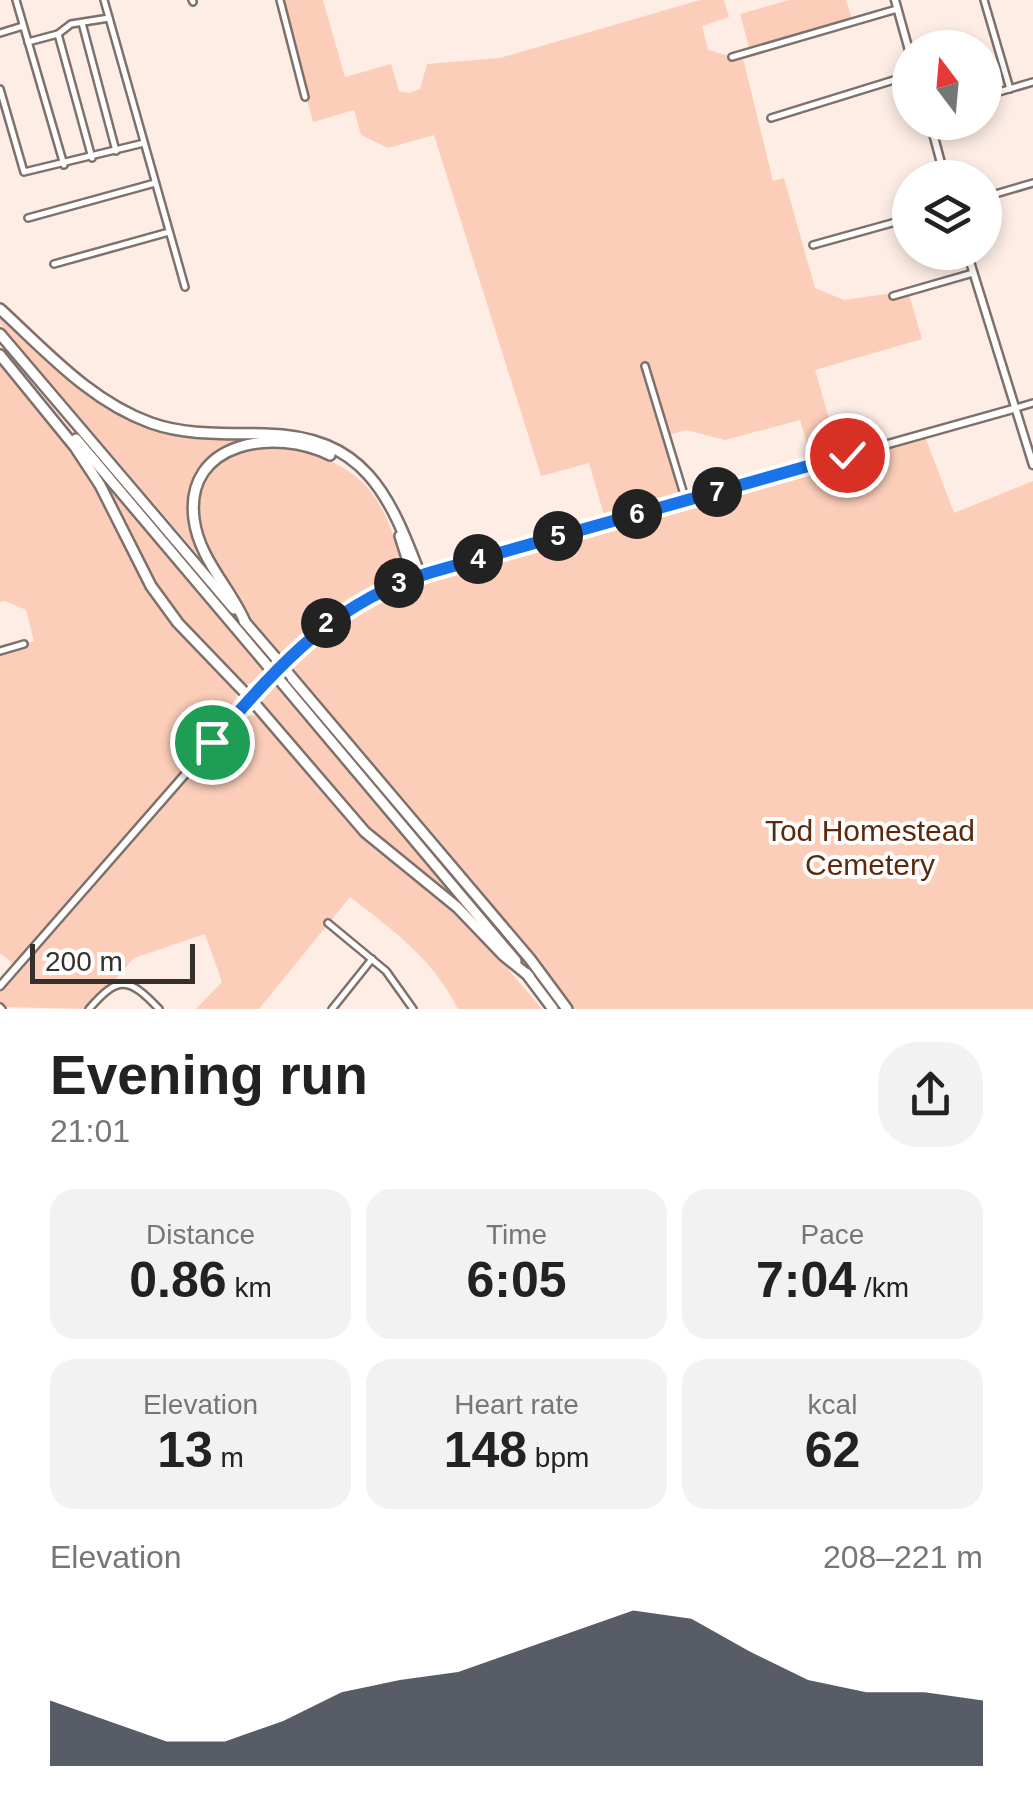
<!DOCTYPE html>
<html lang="en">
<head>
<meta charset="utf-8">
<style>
  :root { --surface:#fff; --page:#f2f2f2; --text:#222; --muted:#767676; --accent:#111827 }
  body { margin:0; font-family:Arial,sans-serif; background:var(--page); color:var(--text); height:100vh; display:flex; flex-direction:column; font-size:38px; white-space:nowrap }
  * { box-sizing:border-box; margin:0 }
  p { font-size:32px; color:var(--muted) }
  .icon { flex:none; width:55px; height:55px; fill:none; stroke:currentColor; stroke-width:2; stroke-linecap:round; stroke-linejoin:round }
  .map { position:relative; height:1009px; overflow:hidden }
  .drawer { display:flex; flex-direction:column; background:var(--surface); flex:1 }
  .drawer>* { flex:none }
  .needle { width:65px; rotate:344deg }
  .buttons { position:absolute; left:892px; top:30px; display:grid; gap:20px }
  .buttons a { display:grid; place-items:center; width:110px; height:110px; border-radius:50%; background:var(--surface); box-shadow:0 5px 15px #0003; font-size:50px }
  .scale { position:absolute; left:30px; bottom:25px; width:165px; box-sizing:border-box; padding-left:10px; border:5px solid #36302d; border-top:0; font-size:28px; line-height:35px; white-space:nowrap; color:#36302d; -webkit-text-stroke:8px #fefefe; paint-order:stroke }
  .pin { position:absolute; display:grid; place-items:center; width:85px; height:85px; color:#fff; margin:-42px; border:5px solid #fff; border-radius:50%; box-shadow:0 2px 10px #0007 }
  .km { position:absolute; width:50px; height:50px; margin:-25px; border-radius:50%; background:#222; color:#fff; font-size:28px; line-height:50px; text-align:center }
  .round { display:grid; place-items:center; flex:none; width:105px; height:105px; border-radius:40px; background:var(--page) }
  .overview { display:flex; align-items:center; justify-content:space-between; height:170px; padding:0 50px }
  h1 { font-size:55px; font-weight:700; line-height:75px }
  .figures { display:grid; grid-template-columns:repeat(3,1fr); gap:15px; height:170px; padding:10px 50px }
  .figures div { display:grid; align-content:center; border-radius:25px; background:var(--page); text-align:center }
  .figures b { font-size:50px; font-weight:700 }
  .figures small { font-size:28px; font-weight:400 }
  .figures p { font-size:28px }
  .chart { height:280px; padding:20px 50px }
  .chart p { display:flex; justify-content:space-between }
  .chart svg { width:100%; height:180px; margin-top:10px; fill:var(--accent); opacity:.7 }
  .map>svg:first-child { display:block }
  .green { fill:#fcceb9; fill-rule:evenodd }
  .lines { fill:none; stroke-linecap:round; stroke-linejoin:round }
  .minor-casing { stroke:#7e706a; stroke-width:10 }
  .major-casing { stroke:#7e706a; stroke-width:11 }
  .highway-casing { stroke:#7e706a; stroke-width:14 }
  .minor { stroke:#fff; stroke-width:5 }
  .major { stroke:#fff; stroke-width:6 }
  .highway { stroke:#fff; stroke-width:9 }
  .highway-bridge-casing { stroke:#7e706a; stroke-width:14; stroke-linecap:butt }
  .highway-bridge { stroke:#fff; stroke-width:9 }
  .route-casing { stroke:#fff; stroke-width:20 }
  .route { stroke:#1a73e8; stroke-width:12 }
  .labels { text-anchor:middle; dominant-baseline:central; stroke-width:8; stroke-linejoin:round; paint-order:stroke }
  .park-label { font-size:30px; fill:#5d290c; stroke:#fefefe }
</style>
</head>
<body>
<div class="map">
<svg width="1033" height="1009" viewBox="0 0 1033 1009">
  <rect width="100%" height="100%" fill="#fdede5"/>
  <g class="green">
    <path d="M280,0H323L345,77L391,64L399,91L410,93L420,89L427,64L500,58L700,0H724L729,17L702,26L708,50L732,57L742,54L773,181L784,178L815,288L844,300L908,291L922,339L815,370L840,457L924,434L954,513L1033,481V1009H575L535,955C472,879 408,803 343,728C300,678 254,629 220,573C208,554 197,532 198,509C201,419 321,439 365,485C385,506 396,539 402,567L391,583L606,522L589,463L541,476L434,135L388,148L361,135L354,110L313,122ZM800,420L813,464L686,500L666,436L686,430L725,440Z"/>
    <path d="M789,0H846L853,22L750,51L740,14Z"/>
    <path d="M0,312L74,380L145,423L251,437L215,457L193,492L206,564L0,324Z"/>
    <path d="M0,362L71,448L98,489L157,603L185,639L233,688L237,698L233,708L244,717L254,715L262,719L364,836L469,923L542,1009H458C433,959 393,930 350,897L259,1009H196L222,982L205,934L134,958L89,1009L0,1007V986L17,967L0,953V651L34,641L26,610L5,601L0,602Z"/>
    <path d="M105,482L262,669L267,665L283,684L279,689L465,908L368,830L261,706L260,695L273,682L264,672L253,684H243L181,620L146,571Z"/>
  </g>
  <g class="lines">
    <g class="minor-casing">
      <g id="minor">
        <path d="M16,0L64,165"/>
        <path d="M104,0L185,287"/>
        <path d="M192,0L193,2"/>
        <path d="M280,0L305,97"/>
        <path d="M984,0L1010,89"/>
        <path d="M82,23L116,151"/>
        <path d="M0,33L23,26"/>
        <path d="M58,34L71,24L109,18"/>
        <path d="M28,42L58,34L92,158"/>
        <path d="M732,57L897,9"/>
        <path d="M0,89L24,172L144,143"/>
        <path d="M985,96L1033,82"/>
        <path d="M771,118L910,75"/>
        <path d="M985,197L1033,183"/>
        <path d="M28,218L155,183"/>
        <path d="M813,245L910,218"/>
        <path d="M54,264L169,232"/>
        <path d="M893,296L973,273"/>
        <path d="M645,366L686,501"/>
        <path d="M1016,408L1033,403"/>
        <path d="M0,651L24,644"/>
        <path d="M328,923L386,971L413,1009"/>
        <path d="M0,1007L2,1009"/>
        <path d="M89,1009C118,975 129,977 159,1009"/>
        <path d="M332,1009L372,959"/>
      </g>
    </g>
    <g class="major-casing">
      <g id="major">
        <path d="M895,0L910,54"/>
        <path d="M930,122L945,178"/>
        <path d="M967,252L1033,465"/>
        <path d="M0,986L271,676C316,630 357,595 420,575L1013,409"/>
      </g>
    </g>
    <g class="highway-casing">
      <g id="highway">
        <path d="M0,309C46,351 90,401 151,423C188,436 226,433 265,434C364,436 389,493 420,575"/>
        <path d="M0,334L234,609"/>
        <path d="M0,355L75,447L100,485L151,586L178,623L250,698L365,832L457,907L503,955L529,976"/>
        <path d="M76,439L267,665"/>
        <path d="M400,536L413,577"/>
        <path d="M244,621L275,657"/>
        <path d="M245,622C230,587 199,559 194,519C184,440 277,428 330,455"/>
        <path d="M287,672L530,959L567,1009"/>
        <path d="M283,684L516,961"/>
        <path d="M526,973L553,1009"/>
      </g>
    </g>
    <use href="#minor" class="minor"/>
    <use href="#major" class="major"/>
    <use href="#highway" class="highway"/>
    <g class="highway-bridge-casing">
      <g id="highway-bridge">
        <path d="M275,657L287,672"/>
        <path d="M267,665L283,684"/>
      </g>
    </g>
    <use href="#highway-bridge" class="highway-bridge"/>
  </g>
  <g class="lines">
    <g class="route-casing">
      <path id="route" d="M212,742C278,667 333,601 432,572L847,455"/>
    </g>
    <use href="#route" class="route"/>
  </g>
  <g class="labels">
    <g class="park-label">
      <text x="870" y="830">Tod Homestead<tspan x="870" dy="34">Cemetery</tspan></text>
    </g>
  </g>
</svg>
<div class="buttons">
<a><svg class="needle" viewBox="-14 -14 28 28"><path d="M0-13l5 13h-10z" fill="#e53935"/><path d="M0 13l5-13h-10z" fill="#767676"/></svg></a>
<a><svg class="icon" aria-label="layers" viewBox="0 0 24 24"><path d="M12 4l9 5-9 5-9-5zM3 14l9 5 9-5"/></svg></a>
</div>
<div class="scale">200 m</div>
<div class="pin" style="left:212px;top:742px;background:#1e9e55"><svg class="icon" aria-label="arrive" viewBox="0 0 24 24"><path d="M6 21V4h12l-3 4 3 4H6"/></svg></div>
<div class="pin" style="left:847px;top:455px;background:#d93025"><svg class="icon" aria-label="check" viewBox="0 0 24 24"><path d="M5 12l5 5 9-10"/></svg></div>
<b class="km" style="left:326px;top:623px">2</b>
<b class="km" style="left:399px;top:583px">3</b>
<b class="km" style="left:478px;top:559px">4</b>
<b class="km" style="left:558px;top:536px">5</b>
<b class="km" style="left:637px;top:514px">6</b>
<b class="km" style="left:717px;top:492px">7</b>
</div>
<section class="drawer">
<div class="overview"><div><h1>Evening run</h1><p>21:01</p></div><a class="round"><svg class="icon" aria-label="share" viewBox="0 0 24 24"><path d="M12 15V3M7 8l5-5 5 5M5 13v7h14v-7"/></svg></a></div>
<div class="figures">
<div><p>Distance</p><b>0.86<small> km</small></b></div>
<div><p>Time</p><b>6:05</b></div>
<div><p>Pace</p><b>7:04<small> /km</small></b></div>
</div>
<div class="figures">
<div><p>Elevation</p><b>13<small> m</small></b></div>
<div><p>Heart rate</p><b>148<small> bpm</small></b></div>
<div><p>kcal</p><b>62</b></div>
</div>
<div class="chart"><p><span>Elevation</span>208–221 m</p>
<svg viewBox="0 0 160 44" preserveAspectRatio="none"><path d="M0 44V28L10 33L20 38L30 38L40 33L50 26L60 23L70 21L80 16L90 11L100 6L110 8L120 16L130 23L140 26L150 26L160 28V44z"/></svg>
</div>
</section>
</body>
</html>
